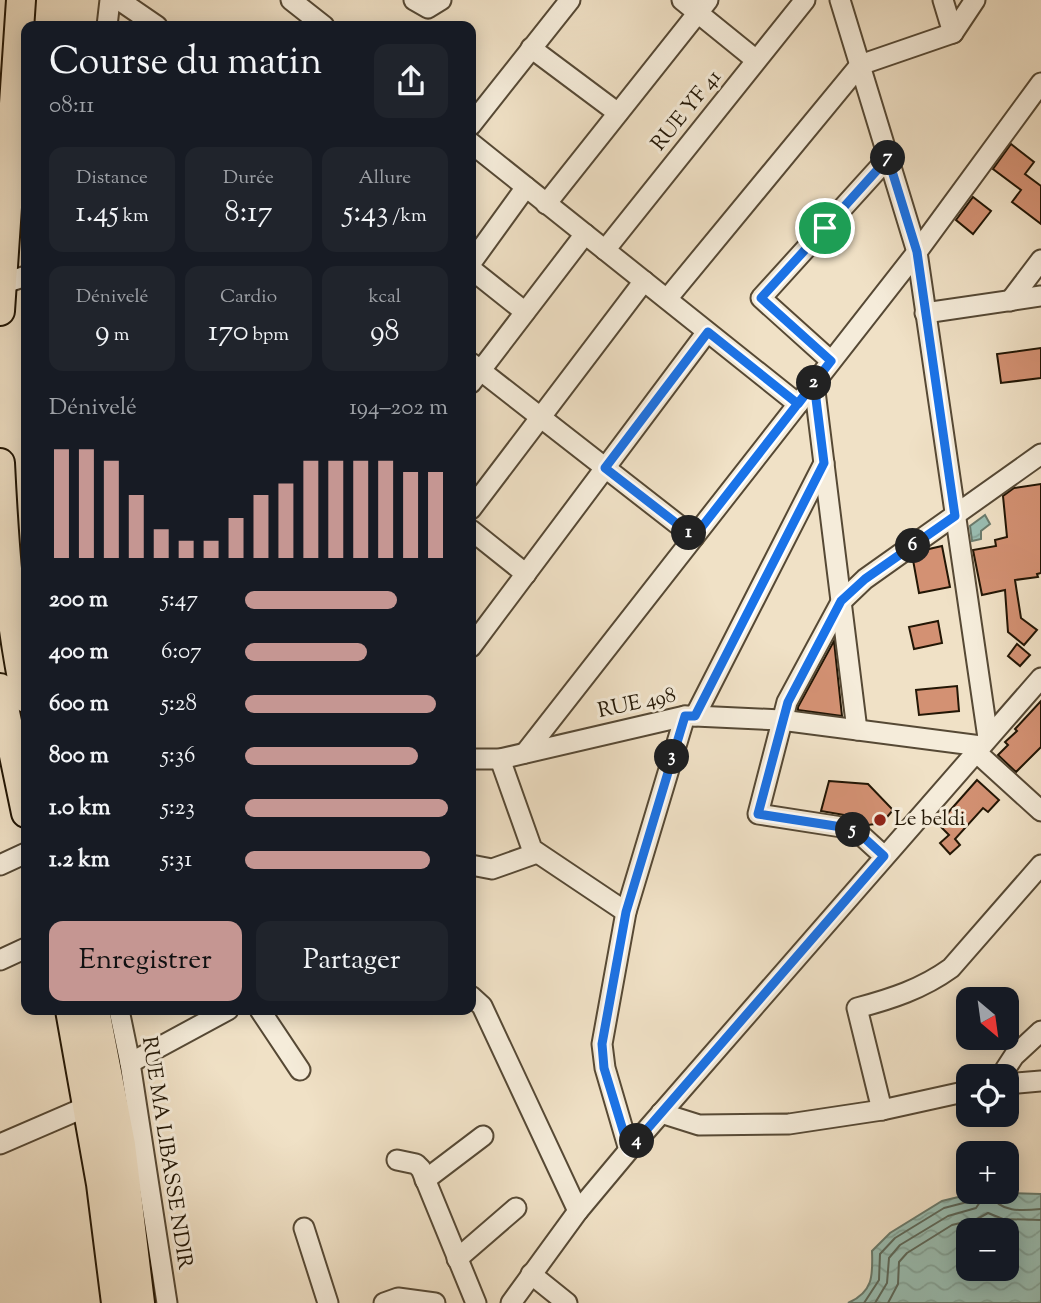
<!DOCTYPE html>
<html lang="fr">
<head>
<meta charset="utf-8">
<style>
  :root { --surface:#171b24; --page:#20242c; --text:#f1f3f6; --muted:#9ea1a6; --accent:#c59692 }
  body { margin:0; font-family:"Sorts Mill Goudy",serif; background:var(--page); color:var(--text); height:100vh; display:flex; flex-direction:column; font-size:26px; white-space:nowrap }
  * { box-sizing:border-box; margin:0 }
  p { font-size:23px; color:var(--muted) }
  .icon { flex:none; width:38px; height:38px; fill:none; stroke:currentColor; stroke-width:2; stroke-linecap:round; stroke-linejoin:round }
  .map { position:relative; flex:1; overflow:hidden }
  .drawer { position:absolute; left:21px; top:21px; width:455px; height:994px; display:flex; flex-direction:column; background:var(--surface); border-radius:14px; box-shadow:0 4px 18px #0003 }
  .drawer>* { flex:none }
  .needle { width:46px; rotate:151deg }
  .tools { position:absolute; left:956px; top:987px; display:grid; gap:14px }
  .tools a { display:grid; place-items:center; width:63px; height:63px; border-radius:14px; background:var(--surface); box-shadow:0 4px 18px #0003; font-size:35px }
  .pin { position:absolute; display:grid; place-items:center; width:60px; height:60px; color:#fff; margin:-30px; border:4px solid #fff; border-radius:50%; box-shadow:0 2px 7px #0007 }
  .km { position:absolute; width:35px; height:35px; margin:-18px; border-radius:50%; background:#222; color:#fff; font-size:19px; line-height:35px; text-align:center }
  .round { display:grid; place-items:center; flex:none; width:74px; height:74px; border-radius:14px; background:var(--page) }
  .headline { display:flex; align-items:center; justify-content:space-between; height:119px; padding:0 28px }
  h1 { font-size:38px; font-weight:600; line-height:52px }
  .stats { display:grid; grid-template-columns:repeat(3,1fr); gap:10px; height:119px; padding:7px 28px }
  .stats div { display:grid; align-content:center; border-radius:14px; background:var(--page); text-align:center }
  .stats b { font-size:30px; font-weight:600 }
  .stats small { font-size:19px; font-weight:400 }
  .stats p { font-size:19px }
  .chart { height:196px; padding:14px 28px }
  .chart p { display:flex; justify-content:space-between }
  .chart svg { width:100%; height:126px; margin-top:7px; stroke:var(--accent); stroke-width:6 }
  .button { display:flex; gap:14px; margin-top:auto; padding:14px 28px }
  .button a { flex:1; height:80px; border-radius:14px; background:var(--accent); color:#111; font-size:28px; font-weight:600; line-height:80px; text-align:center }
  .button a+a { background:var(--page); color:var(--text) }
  ul { padding:0 28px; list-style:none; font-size:23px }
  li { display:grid; grid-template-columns:112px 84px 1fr; align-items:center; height:52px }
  li i { height:18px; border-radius:9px; background:var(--accent) }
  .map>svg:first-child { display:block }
  .water { fill:url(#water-waves); stroke:#6a7b6d; stroke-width:2; fill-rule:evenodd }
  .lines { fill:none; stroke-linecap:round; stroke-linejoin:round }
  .shore { stroke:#5e6a5c; stroke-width:2 }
  .building { fill:#d39173; stroke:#221605; stroke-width:2 }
  .minor-casing { stroke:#564935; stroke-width:23 }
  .highway-casing { stroke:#221605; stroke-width:32 }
  .minor { stroke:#f5ecda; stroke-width:19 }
  .highway { stroke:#f0e1c6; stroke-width:28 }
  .route-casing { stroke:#fff; stroke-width:14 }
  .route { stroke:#1a73e8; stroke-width:9 }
  .poi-dot { fill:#8f2418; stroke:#f5ecda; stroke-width:2.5 }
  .labels { text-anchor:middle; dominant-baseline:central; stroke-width:6; stroke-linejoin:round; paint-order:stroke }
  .street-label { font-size:21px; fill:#221605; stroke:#f5ecda }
  .poi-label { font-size:21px; fill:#221605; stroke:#f5ecda; text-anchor:start }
</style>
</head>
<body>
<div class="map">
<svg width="1041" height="1303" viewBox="0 0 1041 1303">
  <defs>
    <pattern id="water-waves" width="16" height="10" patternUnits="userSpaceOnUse" patternTransform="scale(1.75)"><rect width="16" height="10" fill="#9abeb2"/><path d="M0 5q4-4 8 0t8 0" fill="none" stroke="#84a398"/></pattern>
  </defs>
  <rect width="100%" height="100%" fill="#f0e1c6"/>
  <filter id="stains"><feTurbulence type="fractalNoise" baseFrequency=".00286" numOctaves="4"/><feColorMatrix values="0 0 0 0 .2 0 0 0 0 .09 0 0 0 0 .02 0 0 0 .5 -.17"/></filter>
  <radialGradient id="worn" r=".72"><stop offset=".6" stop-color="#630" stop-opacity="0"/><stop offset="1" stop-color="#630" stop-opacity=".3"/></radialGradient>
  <g class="water">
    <path d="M985,515L990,524L981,531V539L972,541L970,526Z"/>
    <path d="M979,1192L1041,1194V1303H848C873,1292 873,1276 872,1251L890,1233L942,1201ZM968,1230H1006V1269H968Z"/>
  </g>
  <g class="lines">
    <g class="shore">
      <path d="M864,1303L879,1280L880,1254L895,1238L944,1208L971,1201L975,1192"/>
      <path d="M875,1303L887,1283L889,1258L900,1245L948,1216L976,1208L986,1193H990C999,1213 1022,1211 1041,1209"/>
      <path d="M888,1303L898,1284L899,1262L907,1253L952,1225L977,1219L988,1213L1003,1219L1041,1220"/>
    </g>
  </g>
  <g class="building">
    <path d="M1011,144L1034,162L1025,174L1041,186V224L1012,202L1021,190L993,169Z"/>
    <path d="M973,197L991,211L973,234L956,220Z"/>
    <path d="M1041,348V378L1001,383L997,354Z"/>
    <path d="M1041,484V573L1037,574L1038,577L1015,580L1021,618L1037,630L1024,645L1008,632L1005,590L982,595L973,550L996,546L995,540L1007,537L1003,496L1014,488Z"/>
    <path d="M942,546L950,587L919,593L913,560L929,549Z"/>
    <path d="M938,621L942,643L914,649L909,627Z"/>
    <path d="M834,641L842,716L798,710V707Z"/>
    <path d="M1017,644L1030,655L1020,666L1008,656Z"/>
    <path d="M957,686L959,711L919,715L916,690Z"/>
    <path d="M1041,701V747L1016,772L998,755L1008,745L1005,742L1017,731L1015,729Z"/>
    <path d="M977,780L999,800L988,812L983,808L955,839L960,845L950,854L940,843L949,835L938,824Z"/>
    <path d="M829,781L868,784L893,810L882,823L868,825L850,816L821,811Z"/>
  </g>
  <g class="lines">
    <g class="minor-casing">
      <g id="minor">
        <path d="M119,0L157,26"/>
        <path d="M291,0L324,26"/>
        <path d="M414,0L428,8L441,0"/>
        <path d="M682,0L756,60"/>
        <path d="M840,0L917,252L988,738"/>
        <path d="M943,0L953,33"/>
        <path d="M107,26L110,0"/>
        <path d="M531,48L618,113"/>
        <path d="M471,125L570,0"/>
        <path d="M471,143L798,404"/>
        <path d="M546,204L708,0"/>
        <path d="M605,250L805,0"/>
        <path d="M471,263L526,187"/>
        <path d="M471,269L525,312"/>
        <path d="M2,284L26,276"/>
        <path d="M667,299L860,65L953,33L975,0"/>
        <path d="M1010,301L1041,260"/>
        <path d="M925,313L1041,296"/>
        <path d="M831,361L761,298L888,158"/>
        <path d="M471,363L694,537"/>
        <path d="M471,383L585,234"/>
        <path d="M814,383L857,730"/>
        <path d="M471,509L644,281"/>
        <path d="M471,530L526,574"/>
        <path d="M471,647L707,332"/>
        <path d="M695,716L824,463"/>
        <path d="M976,752L1041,811"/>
        <path d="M525,753L917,252L1041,83"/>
        <path d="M471,759H500L685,716H695L781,720L981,746"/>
        <path d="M500,759L532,849L626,912"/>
        <path d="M884,856L861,835L848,828L758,814L787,702L841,602L865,579L1041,454"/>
        <path d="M0,865L26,853"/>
        <path d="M471,865L492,869L537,853"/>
        <path d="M0,960L26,948"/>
        <path d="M471,996L482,1006L578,1211"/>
        <path d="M119,1010L130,1063L167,1303"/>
        <path d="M260,1010L300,1070"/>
        <path d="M130,1063L228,1010"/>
        <path d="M1001,1076L1014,1056L1041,1031"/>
        <path d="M1006,1084L1041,1081"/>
        <path d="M882,1110L857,1008C891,999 922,989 951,968L1041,865"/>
        <path d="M661,1113L699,1125L789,1124L882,1110L968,1091"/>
        <path d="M0,1144L88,1106"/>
        <path d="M629,1150L605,1068L602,1044L626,912L685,716"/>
        <path d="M397,1160L416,1164L421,1169L476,1303"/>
        <path d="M425,1180L483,1136"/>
        <path d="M304,1228L328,1303"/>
        <path d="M457,1259L516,1208"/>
        <path d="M531,1274L567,1303"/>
        <path d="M384,1303L398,1298L435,1303"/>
        <path d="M511,1303L578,1211L629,1150L1041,678"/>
      </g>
    </g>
    <g class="highway-casing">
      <g id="highway">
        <path d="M0,311L21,0"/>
        <path d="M0,463C4,544 9,618 26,698"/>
        <path d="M0,688L26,813"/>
        <path d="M70,1010L101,1184L116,1303"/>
        <path d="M95,1010L121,1145L140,1303"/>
      </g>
    </g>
    <use href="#minor" class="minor"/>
    <use href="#highway" class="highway"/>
  </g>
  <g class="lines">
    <g class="route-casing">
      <path id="route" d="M825,228L761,298L831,361C785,420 740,478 694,537L605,468L708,332L798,404L814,383L824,463L695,716H685L626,912L602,1044L604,1068L629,1150L884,856L861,835L848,828L758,814L788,702L841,601L865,579L955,516L917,252L888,158L825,228"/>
    </g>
    <use href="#route" class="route"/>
  </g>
  <circle class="poi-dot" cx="880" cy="820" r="7"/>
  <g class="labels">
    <g class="street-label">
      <text transform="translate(687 111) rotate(-51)">RUE YF 41</text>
      <text transform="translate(637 704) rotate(-12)">RUE 498</text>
      <text transform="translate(166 1153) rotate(81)">RUE MA LIBASSE NDIR</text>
    </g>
    <g class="poi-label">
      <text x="894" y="820">Le beldi</text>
    </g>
  </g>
  <rect width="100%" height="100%" filter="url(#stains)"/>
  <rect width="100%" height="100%" fill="url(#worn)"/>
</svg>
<div class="tools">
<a><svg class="needle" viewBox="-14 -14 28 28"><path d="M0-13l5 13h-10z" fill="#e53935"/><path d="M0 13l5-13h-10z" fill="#9ea1a6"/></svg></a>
<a><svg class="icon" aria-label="locate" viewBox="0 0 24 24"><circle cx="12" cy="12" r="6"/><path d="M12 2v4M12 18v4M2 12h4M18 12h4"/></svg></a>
<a>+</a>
<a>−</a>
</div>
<div class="pin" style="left:825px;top:228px;background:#1e9e55"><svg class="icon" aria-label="arrive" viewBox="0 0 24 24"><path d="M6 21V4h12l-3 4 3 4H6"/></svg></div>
<b class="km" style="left:689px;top:533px">1</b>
<b class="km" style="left:814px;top:383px">2</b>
<b class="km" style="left:672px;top:757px">3</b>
<b class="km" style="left:637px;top:1141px">4</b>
<b class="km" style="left:853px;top:830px">5</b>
<b class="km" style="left:913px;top:546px">6</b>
<b class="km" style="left:888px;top:158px">7</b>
<section class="drawer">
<div class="headline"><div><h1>Course du matin</h1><p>08:11</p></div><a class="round"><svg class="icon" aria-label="share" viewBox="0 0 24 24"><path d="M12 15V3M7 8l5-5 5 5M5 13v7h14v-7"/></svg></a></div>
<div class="stats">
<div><p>Distance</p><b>1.45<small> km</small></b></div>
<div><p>Durée</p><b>8:17</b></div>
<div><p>Allure</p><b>5:43<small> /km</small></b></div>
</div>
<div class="stats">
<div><p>Dénivelé</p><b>9<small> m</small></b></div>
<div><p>Cardio</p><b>170<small> bpm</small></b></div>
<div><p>kcal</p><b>98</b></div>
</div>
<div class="chart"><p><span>Dénivelé</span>194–202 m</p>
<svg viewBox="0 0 160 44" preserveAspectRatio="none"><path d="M5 44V6M15 44V6M25 44V10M35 44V22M45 44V34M55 44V38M65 44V38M75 44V30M85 44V22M95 44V18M105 44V10M115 44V10M125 44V10M135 44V10M145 44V14M155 44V14"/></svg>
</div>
<ul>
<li><b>200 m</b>5:47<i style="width:75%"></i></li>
<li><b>400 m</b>6:07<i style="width:60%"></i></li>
<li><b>600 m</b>5:28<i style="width:94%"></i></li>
<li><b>800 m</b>5:36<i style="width:85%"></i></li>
<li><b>1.0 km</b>5:23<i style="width:100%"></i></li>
<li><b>1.2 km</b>5:31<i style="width:91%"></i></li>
</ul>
<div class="button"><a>Enregistrer</a><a>Partager</a></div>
</section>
</div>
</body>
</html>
